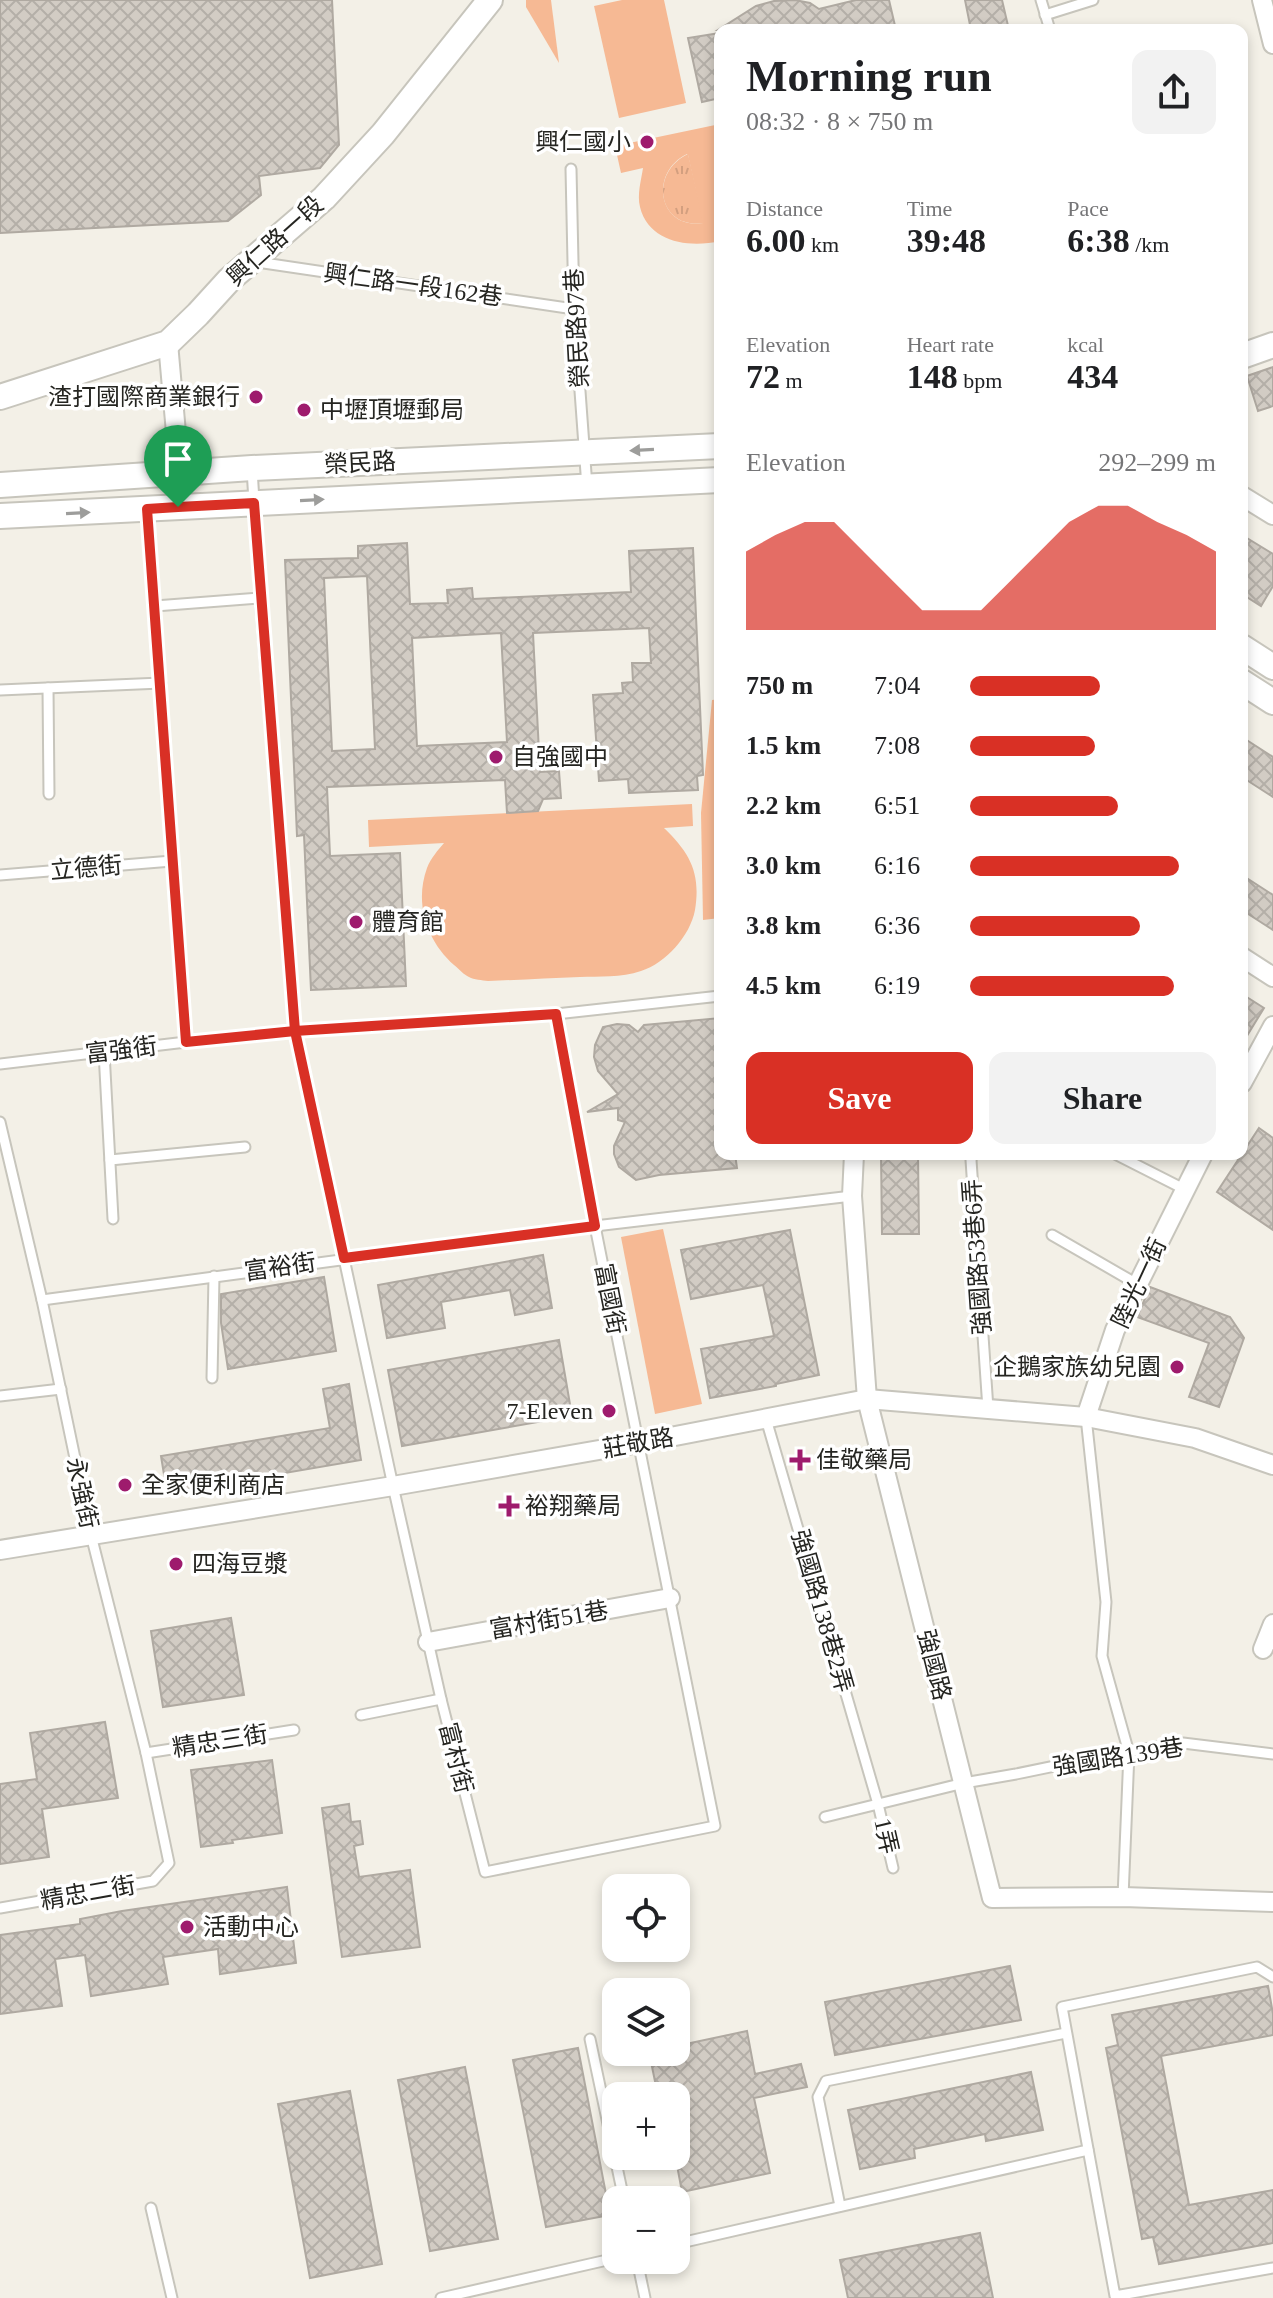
<!DOCTYPE html>
<html lang="en">
<head>
<meta charset="utf-8">
<style>
  :root { --surface:#fff; --page:#f2f2f2; --text:#202124; --muted:#757577; --accent:#d93025 }
  body { margin:0; font-family:"Times New Roman","Noto Sans TC",serif; background:var(--page); color:var(--text); height:100vh; display:flex; flex-direction:column; font-size:30px; white-space:nowrap }
  * { box-sizing:border-box; margin:0 }
  p { font-size:26px; color:var(--muted) }
  .icon { flex:none; width:44px; height:44px; fill:none; stroke:currentColor; stroke-width:2; stroke-linecap:round; stroke-linejoin:round }
  .map { position:relative; flex:1; overflow:hidden }
  .drawer { position:absolute; left:714px; top:24px; width:534px; height:1136px; display:flex; flex-direction:column; background:var(--surface); border-radius:16px; box-shadow:0 4px 12px #0003 }
  .drawer>* { flex:none }
  .fabs { position:absolute; left:602px; top:1874px; display:grid; gap:16px }
  .fabs a { display:grid; place-items:center; width:88px; height:88px; border-radius:16px; background:var(--surface); box-shadow:0 4px 12px #0003; font-size:40px }
  .pin { position:absolute; display:grid; place-items:center; width:68px; height:68px; color:#fff; margin:-82px -34px; border-radius:50% 50% 50% 0; rotate:-45deg; box-shadow:0 0 8px #0007 }
  .pin .icon { rotate:45deg }
  .round { display:grid; place-items:center; flex:none; width:84px; height:84px; border-radius:16px; background:var(--page) }
  .head { display:flex; align-items:center; justify-content:space-between; height:136px; padding:0 32px }
  h1 { font-size:44px; font-weight:800; line-height:60px }
  .stats { display:grid; grid-template-columns:repeat(3,1fr); gap:12px; height:136px; padding:8px 32px }
  .stats div { display:grid; align-content:center }
  .stats b { font-size:34px; font-weight:800 }
  .stats small { font-size:22px; font-weight:400 }
  .stats p { font-size:22px }
  .chart { height:224px; padding:16px 32px }
  .chart p { display:flex; justify-content:space-between }
  .chart svg { width:100%; height:144px; margin-top:8px; fill:var(--accent); opacity:.7 }
  .button { display:flex; gap:16px; margin-top:auto; padding:16px 32px }
  .button a { flex:1; height:92px; border-radius:16px; background:var(--accent); color:#fff; font-size:32px; font-weight:800; line-height:92px; text-align:center }
  .button a+a { background:var(--page); color:var(--text) }
  ul { padding:0 32px; list-style:none; font-size:26px }
  li { display:grid; grid-template-columns:128px 96px 1fr; align-items:center; height:60px }
  li i { height:20px; border-radius:10px; background:var(--accent) }
  .map>svg:first-child { display:block }
  .grass { fill:url(#grass-tufts) }
  .park { fill:#f6b994; fill-rule:evenodd }
  .building { fill:url(#building-cross-hatch); stroke:#afa9a1; stroke-width:2; fill-rule:evenodd }
  .lines { fill:none; stroke-linecap:round; stroke-linejoin:round }
  .lane-casing { stroke:#c7c5bc; stroke-width:13 }
  .street-casing { stroke:#c7c5bc; stroke-width:22 }
  .secondary-casing { stroke:#c7c5bc; stroke-width:28 }
  .lane { stroke:#fff; stroke-width:9 }
  .street { stroke:#fff; stroke-width:18 }
  .secondary { stroke:#fff; stroke-width:24 }
  .oneway { fill:#9d9d9b }
  .route-casing { stroke:#fff; stroke-width:16 }
  .route { stroke:#d93025; stroke-width:10 }
  .poi-dot { fill:#9e1b6d; stroke:#fff; stroke-width:3 }
  .labels { text-anchor:middle; dominant-baseline:central; stroke-width:7; stroke-linejoin:round; paint-order:stroke }
  .poi-label { font-size:24px; fill:#252521; stroke:#fff; text-anchor:start }
  .street-label { font-size:24px; fill:#252521; stroke:#fff }
</style>
</head>
<body>
<div class="map">
<svg width="1273" height="2298" viewBox="0 0 1273 2298">
  <defs>
    <pattern id="grass-tufts" width="24" height="20" patternUnits="userSpaceOnUse" patternTransform="scale(2)"><rect width="24" height="20" fill="#f6b994"/><path d="M3 7l-1-3M5 7V3M7 7l1-3M15 17l-1-3M17 17v-4M19 17l1-3" fill="none" stroke="#d39f7f"/></pattern>
    <pattern id="building-cross-hatch" width="8" height="8" patternUnits="userSpaceOnUse" patternTransform="scale(2)"><rect width="8" height="8" fill="#d2ccc4"/><path d="M0 0l8 8M0 8l8-8" fill="none" stroke="#b4afa8"/></pattern>
  </defs>
  <rect width="100%" height="100%" fill="#f3f0e7"/>
  <path class="grass" d="M688,154L704,223C658,230 648,173 688,154Z"/>
  <g class="park">
    <path d="M526,0H551L559,63L526,7Z"/>
    <path d="M622,0H664L686,103L619,118L594,6Z"/>
    <path d="M720,124V241C690,248 649,243 640,207C637,194 641,181 643,168L621,173L615,146ZM687,154L688,155L703,223C659,230 648,173 687,154Z"/>
    <path d="M720,699V918L703,920L701,813L712,700Z"/>
    <path d="M692,804L693,826L664,828C690,853 701,873 695,910C690,936 666,963 641,971C621,978 599,976 580,977C549,978 518,980 488,981C482,980 474,980 469,977C464,975 459,969 454,965C427,941 414,904 427,868C431,858 438,850 444,843L369,847L368,820Z"/>
    <path d="M663,1229L702,1404L655,1414L621,1237Z"/>
  </g>
  <g class="building">
    <path d="M0,0H332L339,145L320,168L259,176L261,195L228,221L0,233Z"/>
    <path d="M795,0L810,3L819,9L856,0H889L896,30H718L756,6L774,1Z"/>
    <path d="M965,0H1002L1009,30H971Z"/>
    <path d="M720,33V98L702,102L688,38Z"/>
    <path d="M1273,367V406L1258,411L1247,376Z"/>
    <path d="M1242,535L1273,554V586L1261,606L1242,594Z"/>
    <path d="M407,543L410,604L448,603L447,590L472,588L473,599L631,592L629,551L693,548L703,775L697,776L698,790L629,793L628,779L599,781L593,695L623,693L622,683L633,682L632,663H651L649,628L533,633L540,772L559,771L561,798L543,799L538,811L507,813L505,780L327,787L330,856L400,853L406,986L311,990L304,835L297,836L285,560L358,558V546ZM367,576L375,749L332,751L324,578ZM501,633L507,742L417,746L412,638Z"/>
    <path d="M1242,737L1273,757V797L1242,777Z"/>
    <path d="M1242,875L1273,895V930L1242,910Z"/>
    <path d="M1242,994L1264,1008L1242,1044Z"/>
    <path d="M720,1018V1154H735L737,1168L659,1175L636,1180L619,1167L614,1154V1146L625,1122L618,1120V1108L587,1112L618,1094L598,1071L594,1057L595,1045L603,1027L617,1024L629,1025L638,1032L644,1025Z"/>
    <path d="M1259,1128L1273,1138V1230L1217,1192Z"/>
    <path d="M881,1154H918L919,1234H882Z"/>
    <path d="M790,1230L819,1375L776,1384V1386L710,1398L701,1349L774,1336L763,1285L691,1299L681,1250Z"/>
    <path d="M543,1255L552,1308L515,1315L510,1290L441,1302L445,1328L387,1338L378,1285Z"/>
    <path d="M324,1277L336,1351L228,1369L221,1323V1294Z"/>
    <path d="M1150,1287L1230,1317L1244,1338L1219,1407L1189,1397L1209,1343L1137,1317Z"/>
    <path d="M559,1340L572,1416L402,1446L388,1370Z"/>
    <path d="M349,1384L361,1460L167,1493L161,1456L330,1428L323,1389Z"/>
    <path d="M231,1618L244,1695L163,1707L151,1631Z"/>
    <path d="M105,1722L118,1798L42,1809L49,1857L0,1864V1784L37,1779L30,1733Z"/>
    <path d="M272,1760L282,1833L232,1840L233,1843L201,1847L191,1770Z"/>
    <path d="M349,1804L351,1822L360,1821L363,1844L354,1846L359,1877L410,1870L420,1947L342,1957L322,1808Z"/>
    <path d="M287,1887L296,1963L220,1974L218,1949L163,1957L168,1984L91,1996L85,1955L55,1959L62,2006L0,2014V1935L80,1924V1919L122,1911Z"/>
    <path d="M1010,1966L1021,2020L835,2055L825,2002Z"/>
    <path d="M1268,1986L1273,2014V2035L1161,2056L1189,2205L1273,2190V2243L1159,2264L1153,2237L1142,2239L1106,2048L1118,2045L1112,2015Z"/>
    <path d="M747,2031L755,2074L801,2064L807,2087L754,2098L770,2173L682,2192L676,2160V2096H658L649,2052H676V2046Z"/>
    <path d="M578,2048L610,2215L546,2227L513,2060Z"/>
    <path d="M465,2067L498,2239L430,2251L398,2080Z"/>
    <path d="M1031,2072L1043,2130L986,2141L985,2134L914,2149L915,2158L860,2169L848,2110Z"/>
    <path d="M350,2091L382,2264L310,2278L278,2104Z"/>
    <path d="M980,2233L993,2298H848L840,2260Z"/>
  </g>
  <g class="lines">
    <g class="lane-casing">
      <g id="lane">
        <path d="M1041,0L1050,30"/>
        <path d="M1045,15L1093,0"/>
        <path d="M571,169L574,309L587,487"/>
        <path d="M257,262L574,309"/>
        <path d="M252,469L260,598L295,1031L393,1486L441,1699L485,1872L715,1826L595,1226L556,1014"/>
        <path d="M147,509L186,1042"/>
        <path d="M155,606L260,598"/>
        <path d="M48,688L49,794"/>
        <path d="M0,690L161,683"/>
        <path d="M0,875L172,861"/>
        <path d="M104,1052L113,1219"/>
        <path d="M0,1064L186,1042L295,1031L556,1014L720,996"/>
        <path d="M0,1122L42,1300L91,1535L146,1753L169,1863L153,1881L0,1908"/>
        <path d="M973,1154L971,1160L988,1409"/>
        <path d="M1115,1154L1184,1189"/>
        <path d="M110,1160L245,1147"/>
        <path d="M1052,1235L1137,1284"/>
        <path d="M42,1300L595,1226L852,1196"/>
        <path d="M212,1378L214,1276"/>
        <path d="M0,1396L61,1389"/>
        <path d="M1086,1417L1106,1602L1102,1656L1129,1753L1123,1897"/>
        <path d="M766,1419L878,1804L893,1868"/>
        <path d="M361,1715L441,1699"/>
        <path d="M146,1753L294,1730"/>
        <path d="M825,1817L964,1783L1016,1774L1113,1754L1183,1743L1273,1754"/>
        <path d="M1273,1977L1257,1967L1062,2007L1115,2296L1273,2268"/>
        <path d="M590,2039L624,2200"/>
        <path d="M840,2206L818,2097L826,2081L1066,2033"/>
        <path d="M151,2208L172,2298"/>
        <path d="M676,2244L1088,2150"/>
        <path d="M637,2260L645,2298"/>
        <path d="M441,2298L616,2258"/>
      </g>
    </g>
    <g class="street-casing">
      <g id="street">
        <path d="M1262,0L1273,44"/>
        <path d="M168,343L177,444L178,507"/>
        <path d="M1242,496L1273,515"/>
        <path d="M1242,957L1273,977"/>
        <path d="M1242,1083L1273,1026"/>
        <path d="M854,1154L852,1196L867,1399L992,1898L1123,1897L1273,1902"/>
        <path d="M1086,1417L1115,1330L1203,1154"/>
        <path d="M0,1550L393,1486L639,1443L867,1399L1086,1417L1195,1438L1273,1465"/>
        <path d="M428,1642L670,1598"/>
        <path d="M1263,1649L1273,1624"/>
      </g>
    </g>
    <g class="secondary-casing">
      <g id="secondary">
        <path d="M1242,356L1273,345"/>
        <path d="M0,397L168,343L198,314L229,280L324,198L383,134L490,0"/>
        <path d="M0,485L252,468L720,446"/>
        <path d="M0,516L720,480"/>
        <path d="M1242,647L1273,667"/>
        <path d="M1242,682L1273,702"/>
      </g>
    </g>
    <use href="#lane" class="lane"/>
    <use href="#street" class="street"/>
    <use href="#secondary" class="secondary"/>
  </g>
  <defs><path id="oneway-solid" d="M-6-.8H1V-3.2L6.5 0L1 3.2V.8H-6Z" transform="scale(2)"/></defs>
  <g class="oneway">
    <use href="#oneway-solid" transform="translate(642 450) rotate(177)"/>
    <use href="#oneway-solid" transform="translate(312 500) rotate(-3)"/>
    <use href="#oneway-solid" transform="translate(78 513) rotate(-3)"/>
  </g>
  <g class="lines">
    <g class="route-casing">
      <path id="route" d="M178,507L254,503L295,1031L344,1258L595,1226L556,1014L295,1031L186,1042L147,509L178,507"/>
    </g>
    <use href="#route" class="route"/>
  </g>
  <g class="poi-dot">
    <circle cx="647" cy="142" r="8"/>
    <circle cx="256" cy="397" r="8"/>
    <circle cx="304" cy="410" r="8"/>
    <circle cx="496" cy="757" r="8"/>
    <circle cx="356" cy="922" r="8"/>
    <circle cx="1177" cy="1367" r="8"/>
    <circle cx="609" cy="1411" r="8"/>
    <path d="M796 1448h8v8h8v8h-8v8h-8v-8h-8v-8h8z"/>
    <circle cx="125" cy="1485" r="8"/>
    <path d="M505 1494h8v8h8v8h-8v8h-8v-8h-8v-8h8z"/>
    <circle cx="176" cy="1564" r="8"/>
    <circle cx="187" cy="1927" r="8"/>
  </g>
  <g class="labels">
    <g class="poi-label">
      <text x="631" y="142" text-anchor="end">興仁國小</text>
      <text x="240" y="397" text-anchor="end">渣打國際商業銀行</text>
      <text x="320" y="410">中壢頂壢郵局</text>
      <text x="512" y="757">自強國中</text>
      <text x="372" y="922">體育館</text>
      <text x="1161" y="1367" text-anchor="end">企鵝家族幼兒園</text>
      <text x="593" y="1411" text-anchor="end">7-Eleven</text>
      <text x="816" y="1460">佳敬藥局</text>
      <text x="141" y="1485">全家便利商店</text>
      <text x="525" y="1506">裕翔藥局</text>
      <text x="192" y="1564">四海豆漿</text>
      <text x="203" y="1927">活動中心</text>
    </g>
    <g class="street-label">
      <text transform="translate(275 241) rotate(-42)">興仁路一段</text>
      <text transform="translate(413 285) rotate(8)">興仁路一段162巷</text>
      <text transform="translate(577 328) rotate(-93)">榮民路97巷</text>
      <text transform="translate(360 463) rotate(-3)">榮民路</text>
      <text transform="translate(86 868) rotate(-5)">立德街</text>
      <text transform="translate(121 1050) rotate(-7)">富強街</text>
      <text transform="translate(977 1257) rotate(-94)">強國路53巷6弄</text>
      <text transform="translate(280 1267) rotate(-8)">富裕街</text>
      <text transform="translate(1139 1283) rotate(-65)">陸光一街</text>
      <text transform="translate(610 1299) rotate(79)">富國街</text>
      <text transform="translate(638 1443) rotate(-10)">莊敬路</text>
      <text transform="translate(82 1493) rotate(78)">永強街</text>
      <text transform="translate(822 1611) rotate(74)">強國路138巷2弄</text>
      <text transform="translate(549 1620) rotate(-10)">富村街51巷</text>
      <text transform="translate(934 1665) rotate(76)">強國路</text>
      <text transform="translate(220 1741) rotate(-9)">精忠三街</text>
      <text transform="translate(1118 1757) rotate(-9)">強國路139巷</text>
      <text transform="translate(456 1758) rotate(76)">富村街</text>
      <text transform="translate(886 1836) rotate(77)">1弄</text>
      <text transform="translate(88 1893) rotate(-10)">精忠二街</text>
    </g>
  </g>
</svg>
<div class="fabs">
<a><svg class="icon" aria-label="locate" viewBox="0 0 24 24"><circle cx="12" cy="12" r="6"/><path d="M12 2v4M12 18v4M2 12h4M18 12h4"/></svg></a>
<a><svg class="icon" aria-label="layers" viewBox="0 0 24 24"><path d="M12 4l9 5-9 5-9-5zM3 14l9 5 9-5"/></svg></a>
<a>+</a>
<a>−</a>
</div>
<div class="pin" style="left:178px;top:507px;background:#1e9e55"><svg class="icon" aria-label="arrive" viewBox="0 0 24 24"><path d="M6 21V4h12l-3 4 3 4H6"/></svg></div>
<section class="drawer">
<div class="head"><div><h1>Morning run</h1><p>08:32 · 8 × 750 m</p></div><a class="round"><svg class="icon" aria-label="share" viewBox="0 0 24 24"><path d="M12 15V3M7 8l5-5 5 5M5 13v7h14v-7"/></svg></a></div>
<div class="stats">
<div><p>Distance</p><b>6.00<small> km</small></b></div>
<div><p>Time</p><b>39:48</b></div>
<div><p>Pace</p><b>6:38<small> /km</small></b></div>
</div>
<div class="stats">
<div><p>Elevation</p><b>72<small> m</small></b></div>
<div><p>Heart rate</p><b>148<small> bpm</small></b></div>
<div><p>kcal</p><b>434</b></div>
</div>
<div class="chart"><p><span>Elevation</span>292–299 m</p>
<svg viewBox="0 0 160 44" preserveAspectRatio="none"><path d="M0 44V20L10 15L20 11L30 11L40 20L50 29L60 38L70 38L80 38L90 29L100 20L110 11L120 6L130 6L140 11L150 15L160 20V44z"/></svg>
</div>
<ul>
<li><b>750 m</b>7:04<i style="width:53%"></i></li>
<li><b>1.5 km</b>7:08<i style="width:51%"></i></li>
<li><b>2.2 km</b>6:51<i style="width:60%"></i></li>
<li><b>3.0 km</b>6:16<i style="width:85%"></i></li>
<li><b>3.8 km</b>6:36<i style="width:69%"></i></li>
<li><b>4.5 km</b>6:19<i style="width:83%"></i></li>
</ul>
<div class="button"><a>Save</a><a>Share</a></div>
</section>
</div>
</body>
</html>
